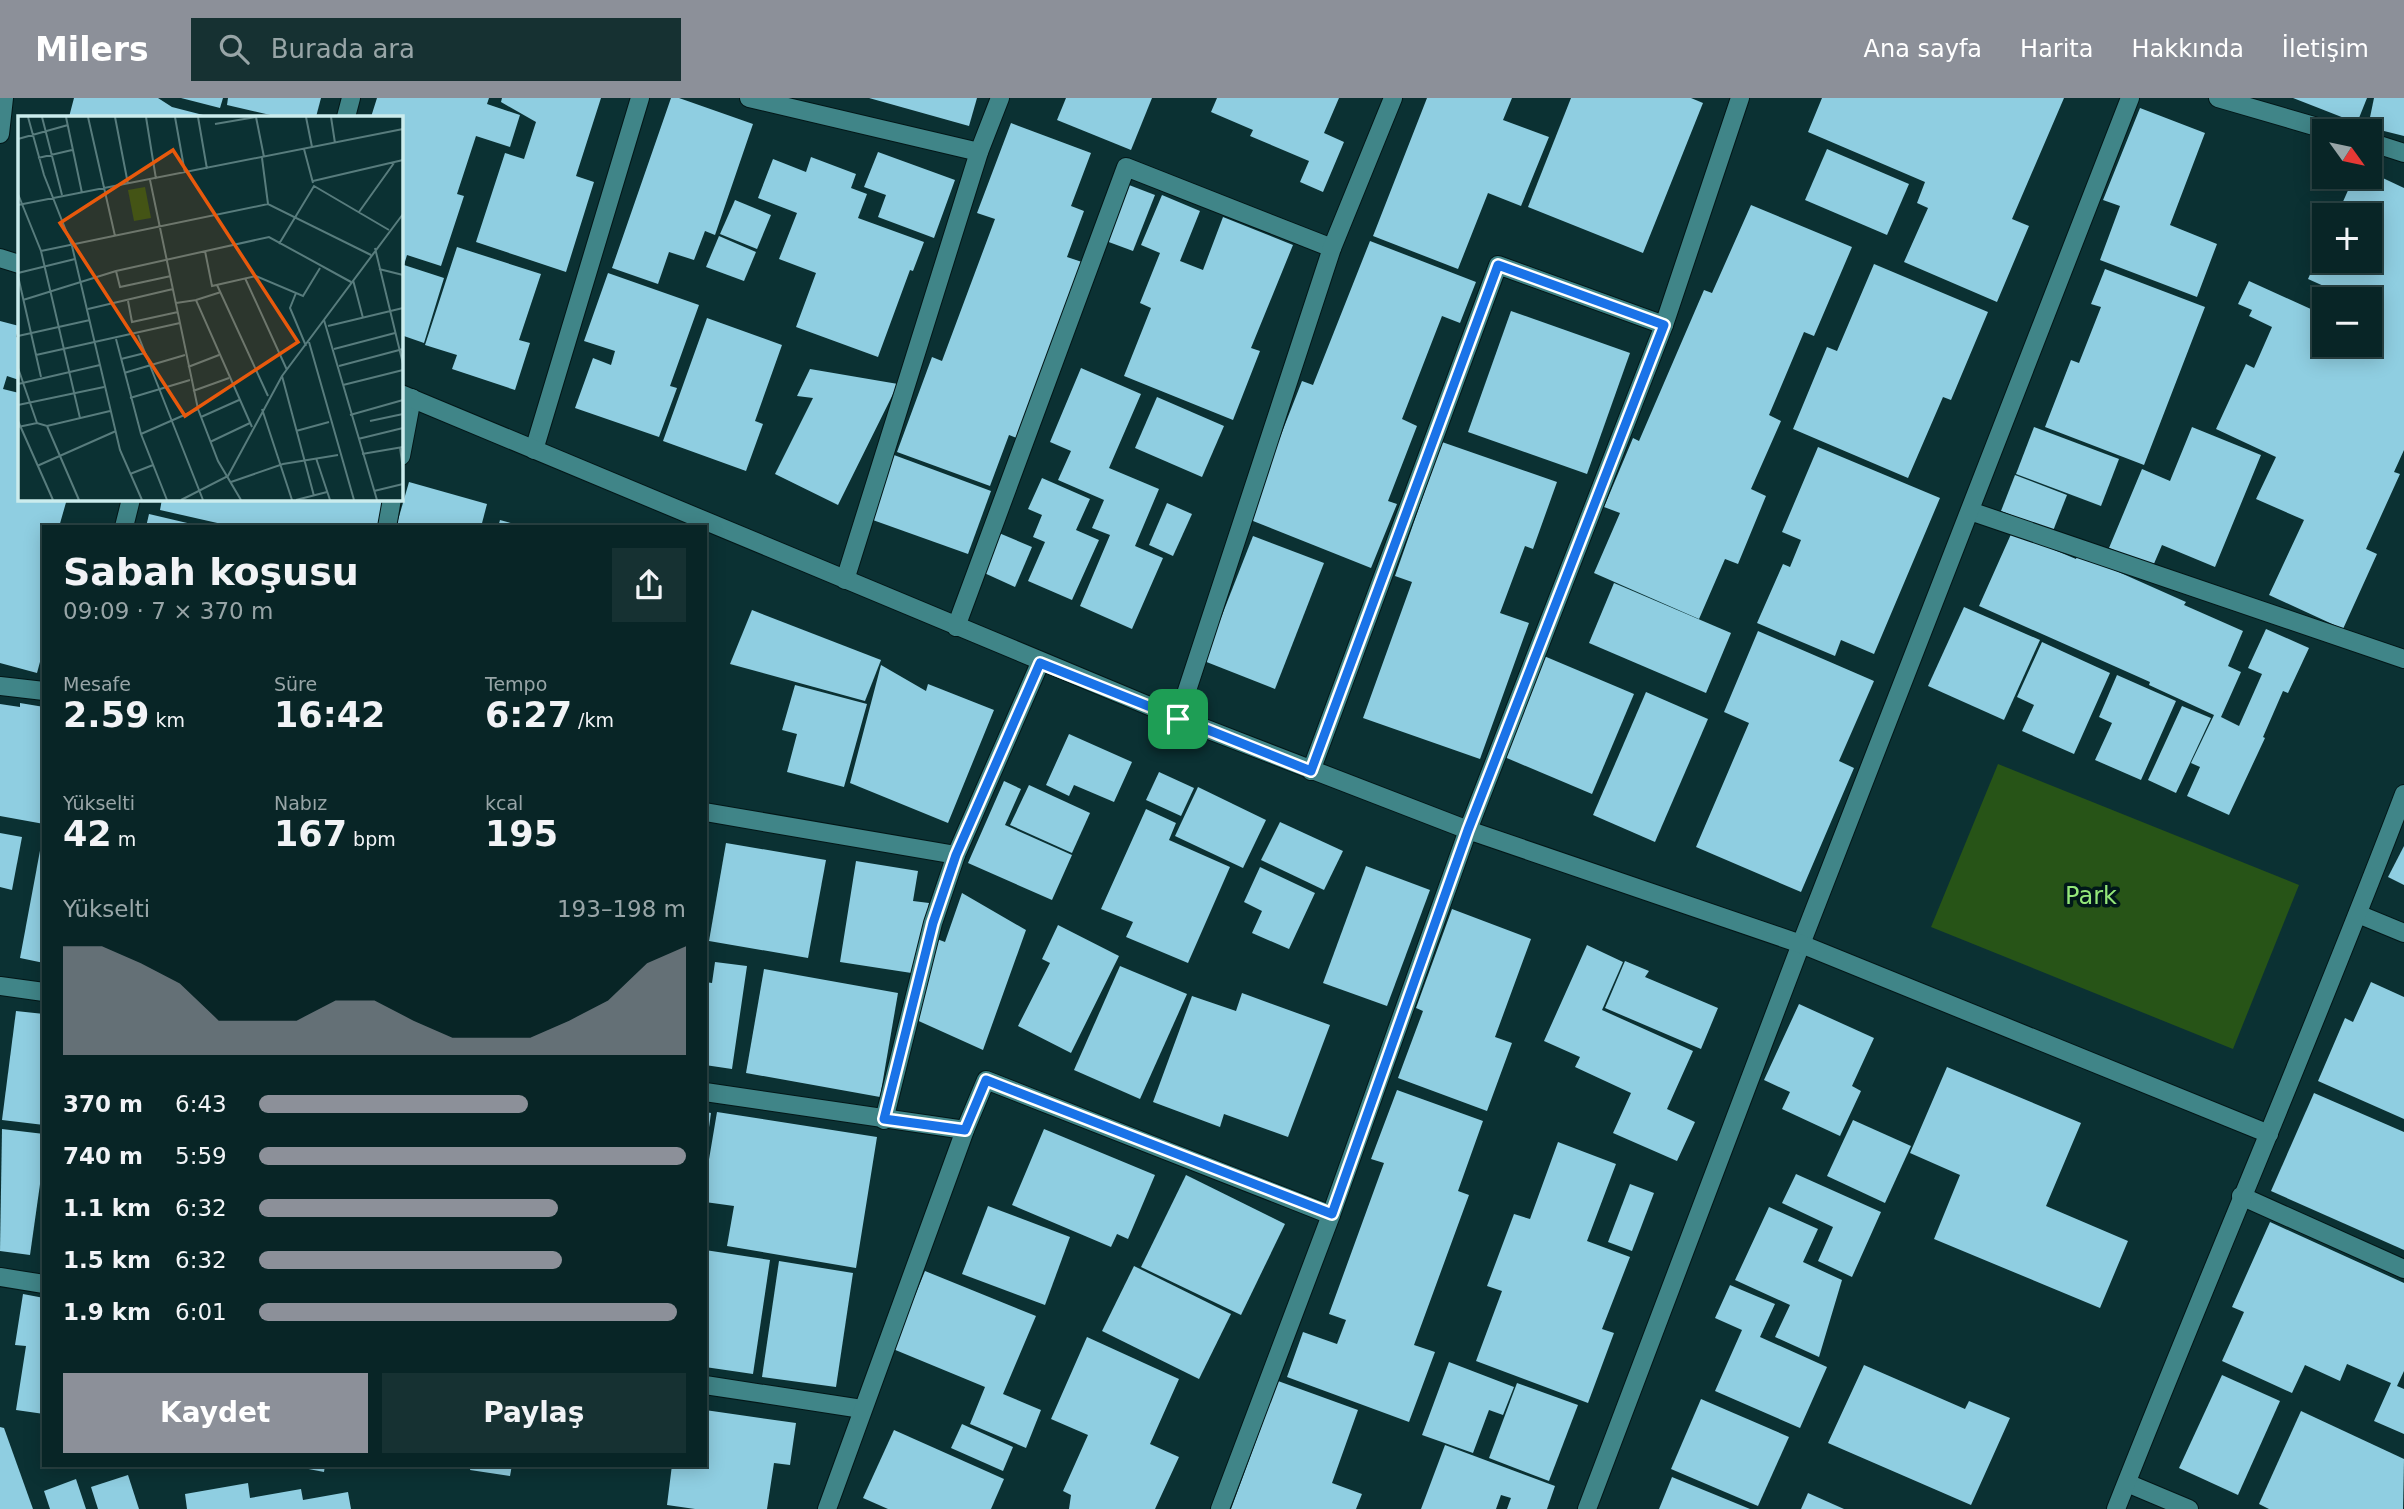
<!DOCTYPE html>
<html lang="tr">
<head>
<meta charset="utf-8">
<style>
  :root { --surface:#082526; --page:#163132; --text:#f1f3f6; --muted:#98a5a7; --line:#294243; --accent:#8c9099 }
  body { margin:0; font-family:"DejaVu Sans",sans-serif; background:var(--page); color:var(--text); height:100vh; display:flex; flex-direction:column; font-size:26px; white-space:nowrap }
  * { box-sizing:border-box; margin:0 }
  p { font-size:23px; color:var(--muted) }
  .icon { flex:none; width:38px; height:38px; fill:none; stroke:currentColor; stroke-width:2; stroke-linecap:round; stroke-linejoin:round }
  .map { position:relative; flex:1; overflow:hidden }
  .details { position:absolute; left:42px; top:427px; width:665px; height:942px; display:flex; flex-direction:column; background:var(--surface); border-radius:0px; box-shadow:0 4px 18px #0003,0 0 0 2px var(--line) }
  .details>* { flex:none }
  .needle { width:46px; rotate:123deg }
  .controls { position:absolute; left:2312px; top:21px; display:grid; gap:14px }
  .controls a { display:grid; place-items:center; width:70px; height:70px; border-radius:0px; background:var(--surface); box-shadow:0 4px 18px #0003,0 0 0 2px var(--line); font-size:35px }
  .pin { position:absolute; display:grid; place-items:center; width:60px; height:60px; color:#fff; margin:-30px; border-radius:14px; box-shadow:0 4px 10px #0006 }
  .round { display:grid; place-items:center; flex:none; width:74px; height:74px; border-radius:0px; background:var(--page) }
  .summary { display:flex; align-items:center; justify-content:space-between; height:119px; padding:0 21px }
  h1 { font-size:38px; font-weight:700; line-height:52px }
  .figures { display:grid; grid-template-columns:repeat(3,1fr); gap:10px; height:119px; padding:7px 21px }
  .figures div { display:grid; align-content:center }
  .figures b { font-size:35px; font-weight:700 }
  .figures small { font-size:19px; font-weight:400 }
  .figures p { font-size:19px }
  .chart { height:196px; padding:14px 21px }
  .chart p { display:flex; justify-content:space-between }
  .chart svg { width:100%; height:126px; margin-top:7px; fill:var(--accent); opacity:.7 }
  .action { display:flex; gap:14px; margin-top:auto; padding:14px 21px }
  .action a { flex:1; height:80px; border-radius:0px; background:var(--accent); color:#fff; font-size:28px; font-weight:700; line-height:80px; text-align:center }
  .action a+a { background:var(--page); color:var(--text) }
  ul { padding:0 21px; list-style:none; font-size:23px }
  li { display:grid; grid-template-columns:112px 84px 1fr; align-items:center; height:52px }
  li i { height:18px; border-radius:9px; background:var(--accent) }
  header { display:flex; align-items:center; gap:42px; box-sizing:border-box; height:98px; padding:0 35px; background:var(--accent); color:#fff }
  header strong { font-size:33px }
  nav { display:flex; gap:38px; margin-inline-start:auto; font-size:24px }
  .search { width:490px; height:63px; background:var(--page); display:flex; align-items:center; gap:18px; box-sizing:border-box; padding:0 24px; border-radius:0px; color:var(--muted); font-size:26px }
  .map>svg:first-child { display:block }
  .green { fill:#275417 }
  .building { fill:#8fcee1 }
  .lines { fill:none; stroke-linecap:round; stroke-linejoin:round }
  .street-casing { stroke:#031718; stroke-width:20 }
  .secondary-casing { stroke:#031718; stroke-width:20 }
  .street { stroke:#408588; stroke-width:18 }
  .secondary { stroke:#408588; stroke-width:18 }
  .route-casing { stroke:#fff; stroke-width:14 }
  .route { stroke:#1a73e8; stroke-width:9 }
  .labels { text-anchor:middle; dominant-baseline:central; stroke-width:7; stroke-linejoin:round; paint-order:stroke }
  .park-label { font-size:24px; fill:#94e87a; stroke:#001819 }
  .inset-road { fill:none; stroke:#587c7d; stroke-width:2 }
  .view { fill:#e8590c; fill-opacity:0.15; stroke:#e8590c; stroke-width:3.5 }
  .inset-edge { fill:none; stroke:#cbeced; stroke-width:3.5 }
</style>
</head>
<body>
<header>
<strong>Milers</strong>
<div class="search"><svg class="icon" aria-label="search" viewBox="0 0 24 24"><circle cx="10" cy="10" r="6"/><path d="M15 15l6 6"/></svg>Burada ara</div>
<nav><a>Ana sayfa</a><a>Harita</a><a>Hakkında</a><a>İletişim</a></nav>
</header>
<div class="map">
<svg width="2404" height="1411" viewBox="0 0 2404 1411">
  <rect width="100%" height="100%" fill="#0b3133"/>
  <path class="green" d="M1998,666L2299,787L2233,951L1931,829Z"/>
  <g class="building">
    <path d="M74,0H158L172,9L203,17V19H69Z"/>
    <path d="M181,0H223L220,10Z"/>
    <path d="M228,0H321L316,19H279L227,7Z"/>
    <path d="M377,0H489L487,6L520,17L510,49L476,38L457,96L464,98L441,168L407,157L404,167L444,180L424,245L401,237V19H371Z"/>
    <path d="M502,0H601L576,78L594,84L566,174L476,144L505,55L524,61L536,24L501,4Z"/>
    <path d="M671,0H679L753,26L715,137L705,133L694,162L669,154L658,186L612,170Z"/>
    <path d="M869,0H977L969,28Z"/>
    <path d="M1066,0H1152L1131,52L1057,22Z"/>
    <path d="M1217,0H1339L1324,35L1344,44L1323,94L1300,84L1309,63L1250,38L1253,32L1211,14Z"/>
    <path d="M1427,0H1512L1503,22L1549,39L1521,108L1488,95L1458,171L1373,138Z"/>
    <path d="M1571,0H1691L1703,5L1643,155L1528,109Z"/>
    <path d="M1822,0H2064L2012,121L2029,128L1997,204L1904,164L1928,110L1917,105L1925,84L1808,34Z"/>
    <path d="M2293,0H2367L2357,25Z"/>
    <path d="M2374,0H2404V38L2368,29Z"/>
    <path d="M2140,10L2205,35L2170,127L2217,146L2197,199L2100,162L2120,108L2103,102Z"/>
    <path d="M1011,25L1091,55L1071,108L1084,113L1067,159L1085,165L1019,341L1009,337L990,388L897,354L932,259L942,263L995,121L977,115Z"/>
    <path d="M1827,51L1909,86L1887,137L1805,102Z"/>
    <path d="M878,54L955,82L934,140L878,119L886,97L864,89Z"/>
    <path d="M811,59L856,76L851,90L867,96L858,120L924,144L913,173L910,172L878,259L796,229L816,175L779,161L797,115L758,100L773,61L806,74Z"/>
    <path d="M2370,74L2404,90V352L2394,374L2400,376L2366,451L2377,456L2343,531L2269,497L2304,422L2256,401L2276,359L2216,331L2246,266L2254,270L2272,229L2249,218L2252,212L2238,206L2249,183L2324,217V247H2370V230L2378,212L2370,209V201H2353L2308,181L2324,145V163H2370V117H2337L2354,79H2370Z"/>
    <path d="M1129,87L1155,97L1133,153L1106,143Z"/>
    <path d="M1162,97L1200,113L1180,163L1203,172L1223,119L1293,147L1251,250L1260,253L1233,322L1124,278L1151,210L1140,205L1160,155L1141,147Z"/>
    <path d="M735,102L771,117L757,151L720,136Z"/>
    <path d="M1751,107L1852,149L1814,238L1804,234L1769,317L1781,323L1751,391L1766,398L1738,466L1725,461L1699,521L1594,475L1620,415L1604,409L1633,340L1639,343L1704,192L1712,195Z"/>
    <path d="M719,138L756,154L744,183L706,169Z"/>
    <path d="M1370,143L1476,184L1460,225L1442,218L1402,321L1417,328L1388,403L1397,406L1371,470L1248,421L1302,283L1313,287Z"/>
    <path d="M457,149L541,176L519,242L530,245L515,292L452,271L457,257L425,247Z"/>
    <path d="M1874,166L1988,214L1951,302L1943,299L1908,380L1793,331L1827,249L1837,253Z"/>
    <path d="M2105,171L2205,209L2144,367L2045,329L2071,262L2079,265L2101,209L2091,206Z"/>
    <path d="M608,175L699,207L670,288L677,290L659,339L575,310L593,260L611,267L615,253L584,243Z"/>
    <path d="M1511,213L1630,255L1587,376L1468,334Z"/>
    <path d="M707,220L782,247L755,323L763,326L746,373L663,343Z"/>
    <path d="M0,223L19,228L16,239L19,240V282L7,278L3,291L19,295V401H67L59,429H44V489L42,497H44V549L37,575L0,565Z"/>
    <path d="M1081,270L1141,296L1109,370L1159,391L1135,448L1163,460L1132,531L1080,508L1110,437L1092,430L1104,402L1058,382L1071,353L1050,344Z"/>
    <path d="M810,271L898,286L838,407L775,376L813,300L797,298Z"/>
    <path d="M1157,299L1224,328L1202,379L1135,350Z"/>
    <path d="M2034,329L2119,361L2101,408L2016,376Z"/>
    <path d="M2192,329L2261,357L2215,469L2162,447L2153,468L2109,450L2142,371L2170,383Z"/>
    <path d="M1442,344L1557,384L1533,451L1525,448L1500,515L1529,525L1480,661L1363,620L1412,484L1395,478Z"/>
    <path d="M1818,349L1940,400L1874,556L1841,542L1835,558L1757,525L1783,466L1790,469L1801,442L1782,434Z"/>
    <path d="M894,357L991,393L968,456L870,421Z"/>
    <path d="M2015,377L2067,397L2053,433L2001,413Z"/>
    <path d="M1042,380L1090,401L1076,432L1099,442L1072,502L1028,483L1045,444L1033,439L1042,417L1028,411Z"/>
    <path d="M409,384L487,406L481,429H396Z"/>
    <path d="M162,401H384L377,429H235L160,412Z"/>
    <path d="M1167,405L1192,416L1173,458L1149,447Z"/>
    <path d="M149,416L200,428V429H146Z"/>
    <path d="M500,422L521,428V429H498Z"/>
    <path d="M2012,434L2076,461L2078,456L2186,504L2184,507L2243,533L2228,568L2241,574L2221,619L2239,628L2262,576L2248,570L2266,531L2309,550L2288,595L2283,593L2263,639L2265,640L2229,717L2187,698L2200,669L2191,665L2214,617L2149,587L2150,584L1979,508Z"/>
    <path d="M999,435L1032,449L1015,489L982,474Z"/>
    <path d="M1253,438L1324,465L1275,591L1204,563Z"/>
    <path d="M1614,485L1731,535L1706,595L1589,545Z"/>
    <path d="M1964,509L2040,542L2004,622L1928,588Z"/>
    <path d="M752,512L881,562L865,603L730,566Z"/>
    <path d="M1758,533L1874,583L1839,663L1854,670L1801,794L1696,749L1749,625L1724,614Z"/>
    <path d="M2042,544L2110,575L2074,656L2022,633L2034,607L2017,599Z"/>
    <path d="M1544,558L1634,596L1592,696L1502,658Z"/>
    <path d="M881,567L926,593L928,586L994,612L948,725L850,685Z"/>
    <path d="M2117,577L2176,603L2141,682L2095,662L2112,625L2099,619Z"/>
    <path d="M795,587L867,606L844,689L787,674L797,636L782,632Z"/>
    <path d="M1646,594L1708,621L1655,744L1593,717Z"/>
    <path d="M20,605L44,609V726L0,718V606L20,609Z"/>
    <path d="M2182,608L2211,620L2176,695L2148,682Z"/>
    <path d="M1069,636L1132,664L1114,704L1074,687L1069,698L1046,687Z"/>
    <path d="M1159,674L1194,690L1181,718L1146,702Z"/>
    <path d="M1004,683L1021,691L1005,727L1072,757L1052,802L968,765Z"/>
    <path d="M1029,687L1090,715L1072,755L1010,727Z"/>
    <path d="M1198,689L1266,722L1243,770L1175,738Z"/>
    <path d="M1146,711L1176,725L1169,742L1230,769L1188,865L1126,839L1133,824L1101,811Z"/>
    <path d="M1280,724L1343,753L1324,792L1261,762Z"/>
    <path d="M0,735L22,739L12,792L0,789Z"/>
    <path d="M42,742H44V865L20,860Z"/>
    <path d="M726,745L826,762L808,860L709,843Z"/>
    <path d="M2404,748V787L2388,779Z"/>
    <path d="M856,763L918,773L913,803L929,805L918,876L840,864Z"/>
    <path d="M1366,768L1430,792L1387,908L1323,885Z"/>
    <path d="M1260,769L1315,795L1289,851L1252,835L1262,813L1244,804Z"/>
    <path d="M962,795L1026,832L983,952L912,920L937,841L945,844Z"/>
    <path d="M1452,811L1531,841L1495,939L1512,945L1487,1013L1398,980L1423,913L1416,910Z"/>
    <path d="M1058,827L1119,858L1071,955L1018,928L1050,865L1042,861Z"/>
    <path d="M1587,847L1623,864L1602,912L1693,953L1667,1011L1695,1024L1677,1063L1613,1035L1631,995L1575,969L1580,959L1544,943Z"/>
    <path d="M1625,863L1649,873L1645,879L1718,910L1701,951L1605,910Z"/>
    <path d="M715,864L747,868L732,971L705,967V884L712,885Z"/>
    <path d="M1120,868L1187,896L1140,1001L1074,972Z"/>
    <path d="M764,871L898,895L880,999L746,975Z"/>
    <path d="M2371,884L2404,899V1021L2318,983L2345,920L2353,924Z"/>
    <path d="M1242,895L1330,927L1288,1039L1224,1016L1220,1029L1153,1004L1192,898L1236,913Z"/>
    <path d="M1799,906L1874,940L1852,988L1861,993L1840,1038L1782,1011L1790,994L1764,982Z"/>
    <path d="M16,913L44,916V1027L2,1022Z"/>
    <path d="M1947,969L2081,1025L2046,1108L2128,1143L2100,1210L1934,1141L1960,1077L1910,1055Z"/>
    <path d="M1397,992L1483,1023L1458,1093L1469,1097L1414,1247L1435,1254L1409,1324L1287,1279L1303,1234L1337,1246L1346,1222L1329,1216L1384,1065L1371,1061Z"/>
    <path d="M2314,995L2404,1034V1152L2271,1093Z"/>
    <path d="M705,1014L711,1015L707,1044H705Z"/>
    <path d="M717,1014L877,1039L856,1170L727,1148L734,1108L705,1104V1085Z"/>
    <path d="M1853,1022L1911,1048L1885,1105L1827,1078Z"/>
    <path d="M2,1031L44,1036V1058L30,1157L0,1153Z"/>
    <path d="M1044,1031L1155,1077L1128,1141L1117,1136L1111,1149L1012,1107Z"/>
    <path d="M1558,1044L1616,1066L1587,1143L1630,1159L1602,1231L1614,1235L1588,1305L1476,1263L1502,1193L1487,1188L1514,1116L1530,1121Z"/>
    <path d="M1796,1076L1881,1114L1852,1179L1818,1163L1833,1129L1782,1105Z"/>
    <path d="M1186,1077L1285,1126L1241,1217L1141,1169Z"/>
    <path d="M1630,1086L1654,1095L1632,1153L1608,1144Z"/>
    <path d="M988,1108L1070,1139L1045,1207L962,1176Z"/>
    <path d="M1769,1109L1818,1131L1803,1164L1842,1182L1819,1259L1775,1239L1790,1207L1735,1182Z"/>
    <path d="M2270,1124L2404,1185V1273L2397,1288L2404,1291V1336L2374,1323L2391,1285L2347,1266L2340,1283L2305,1267L2292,1295L2222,1263L2244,1214L2232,1209Z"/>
    <path d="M705,1152L770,1162L753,1276L705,1269Z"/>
    <path d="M779,1163L853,1175L836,1289L762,1279Z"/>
    <path d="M1134,1168L1231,1216L1199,1281L1102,1233Z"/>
    <path d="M925,1173L1036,1218L1003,1296L1041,1312L1026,1350L970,1326L985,1289L893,1251Z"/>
    <path d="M1730,1187L1775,1206L1760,1239L1827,1269L1800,1330L1715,1293L1742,1232L1715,1220Z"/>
    <path d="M23,1196L44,1200V1316L16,1312L26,1248L15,1247Z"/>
    <path d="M1087,1239L1179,1281L1150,1346L1179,1359L1155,1411H1069L1071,1397L1063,1393L1088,1337L1051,1321Z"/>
    <path d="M1449,1264L1514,1289L1503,1317L1489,1312L1473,1355L1422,1337Z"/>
    <path d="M1864,1267L1965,1311L1969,1303L2010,1320L1971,1407L1828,1345Z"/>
    <path d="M2222,1277L2280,1303L2238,1397L2179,1370Z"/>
    <path d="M1278,1283L1358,1312L1332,1385L1362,1396L1356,1411H1231Z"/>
    <path d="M1517,1285L1578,1307L1549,1383L1489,1360Z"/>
    <path d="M1701,1301L1789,1339L1758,1408L1671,1371Z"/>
    <path d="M705,1312L796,1325L790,1367L774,1365L767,1411H695L667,1407L672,1367H705Z"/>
    <path d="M2301,1313L2404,1361L2403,1411H2269L2259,1406Z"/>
    <path d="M962,1326L1013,1349L1003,1373L951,1350Z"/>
    <path d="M0,1329L4,1330L33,1411H0Z"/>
    <path d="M894,1332L1004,1381L991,1411H888L863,1400Z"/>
    <path d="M1445,1347L1555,1388L1547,1411H1507L1511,1400L1501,1397L1496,1411H1421Z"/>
    <path d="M288,1367H325L324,1374Z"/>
    <path d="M471,1367H512L510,1378L470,1372Z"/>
    <path d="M128,1377L139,1411H98L91,1389Z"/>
    <path d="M1672,1379L1750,1411H1659Z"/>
    <path d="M76,1381L86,1411H50L44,1393Z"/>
    <path d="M248,1385L250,1400L301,1391L303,1402L348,1394L351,1411H187L185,1396Z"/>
    <path d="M1808,1395L1844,1411H1801Z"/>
  </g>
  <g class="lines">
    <g class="street-casing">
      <g id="street">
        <path d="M749,0L979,54"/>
        <path d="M346,19L351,0"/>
        <path d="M0,36L4,0"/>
        <path d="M534,352L640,0"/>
        <path d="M401,358L412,300"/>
        <path d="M1970,413L2404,561"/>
        <path d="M124,429L131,401"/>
        <path d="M387,429L392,401"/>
        <path d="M845,482L979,54L1000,0"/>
        <path d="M956,529L1126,69L1332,150"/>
        <path d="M0,588L44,593"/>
        <path d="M1178,620L1332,150L1393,0"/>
        <path d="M1311,673L1498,167L1664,227"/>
        <path d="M705,714L956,757L1040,565"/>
        <path d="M0,888L44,894"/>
        <path d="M705,994L965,1032"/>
        <path d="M884,1022L933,825L956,757"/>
        <path d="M2241,1098L2404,1171"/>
        <path d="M0,1179L44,1186"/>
        <path d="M705,1287L862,1311"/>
        <path d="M2127,1385L2189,1411"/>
        <path d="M827,1411L965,1032L986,982L1331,1117"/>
        <path d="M1220,1411L1331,1117L1468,732L1664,227L1740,0"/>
        <path d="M1587,1411L1801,846L2130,0"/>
      </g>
    </g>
    <g class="secondary-casing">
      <g id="secondary">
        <path d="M2218,0L2331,33"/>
        <path d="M2370,44L2404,55"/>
        <path d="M0,160L19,166"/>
        <path d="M401,296L1178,620L1468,732L1801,846L2269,1036"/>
        <path d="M2358,816L2404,835"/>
        <path d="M2116,1411C2210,1172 2313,936 2404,696"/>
      </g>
    </g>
    <use href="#street" class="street"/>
    <use href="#secondary" class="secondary"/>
  </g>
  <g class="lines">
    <g class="route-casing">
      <path id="route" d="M1498,167L1664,227L1468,732L1332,1116L986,982L965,1032L884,1021L933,825L956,757L1040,565L1311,673Z"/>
    </g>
    <use href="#route" class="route"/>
  </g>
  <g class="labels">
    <g class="park-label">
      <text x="2091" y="798">Park</text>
    </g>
  </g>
  <g transform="translate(18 18)">
    <rect width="385" height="385" fill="#0b3133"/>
    <path d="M127,71L133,102L116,105L110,74Z" fill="#275417"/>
    <path class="inset-road" d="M10,1L26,59L54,130L102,334L124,384M24,1L44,79M48,1L64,77M70,1L97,120M97,1L110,68M128,1L138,63M157,1L167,57M180,1L189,53M238,1L246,41M288,1L294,31M313,1L317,27M197,8L238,1M0,23L50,9M286,33L295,67M20,42L54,34M244,42L250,88M132,64L180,293L200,345L223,384M295,65L385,44M0,78L23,135L62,302M0,89L385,13M341,96L376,47M261,128L296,70L371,114M357,132L385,248M23,135L250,88L353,139M187,135L194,170L238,160L285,180L302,152M361,153L385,159M98,155L102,171L153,160M0,157L57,143M0,160L23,261M227,162L269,254M335,164L345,202M199,169L250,280M278,177L272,192L288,230M5,184L98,155L251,121L333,166M178,184L203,176M110,185L114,206L160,196M158,187L178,184L234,311M70,193L155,173M306,204L359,384M310,210L385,192M120,219L185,384M0,220L72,204M98,223L123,318L149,384M291,226L336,384M316,233L377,217M18,239L162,207M103,243L127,237M321,250L385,233M170,251L201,239M0,252L19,307M106,257L167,239M264,260L296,380M0,268L82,249M325,269L385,254M175,275L211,262M112,282L172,264M0,289L86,271M244,293L274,384M332,299L385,284M183,301L221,284M0,305L35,384M352,305L385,298M29,310L61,384M0,311L19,307L29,310L92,295M278,315L311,306M123,318L180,293M340,323L385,312M192,326L232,307M382,331L385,354M344,338L385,331M298,342L312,384M19,350L98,315M112,358L135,349M213,366L265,348L320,339M356,375L385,368M163,384L210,360L264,260L385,98M278,384L309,376"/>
    <path class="view" d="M155,34L280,226L167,300L42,107Z"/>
    <rect width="385" height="385" class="inset-edge"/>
  </g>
</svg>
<div class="controls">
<a><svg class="needle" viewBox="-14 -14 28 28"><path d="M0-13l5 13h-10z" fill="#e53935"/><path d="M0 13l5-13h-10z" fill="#98a5a7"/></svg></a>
<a>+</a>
<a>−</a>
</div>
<div class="pin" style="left:1178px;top:621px;background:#1e9e55"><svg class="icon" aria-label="arrive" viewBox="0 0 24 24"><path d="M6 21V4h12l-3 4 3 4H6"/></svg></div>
<section class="details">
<div class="summary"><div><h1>Sabah koşusu</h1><p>09:09 · 7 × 370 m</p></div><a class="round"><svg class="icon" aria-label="share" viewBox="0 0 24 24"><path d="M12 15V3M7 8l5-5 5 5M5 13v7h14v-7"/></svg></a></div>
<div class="figures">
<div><p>Mesafe</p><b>2.59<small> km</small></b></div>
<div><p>Süre</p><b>16:42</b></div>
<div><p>Tempo</p><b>6:27<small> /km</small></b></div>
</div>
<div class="figures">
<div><p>Yükselti</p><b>42<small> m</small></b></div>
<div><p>Nabız</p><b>167<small> bpm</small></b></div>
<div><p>kcal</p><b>195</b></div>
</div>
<div class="chart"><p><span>Yükselti</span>193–198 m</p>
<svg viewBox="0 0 160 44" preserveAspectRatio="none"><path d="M0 44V6L10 6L20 12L30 19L40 32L50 32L60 32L70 25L80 25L90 32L100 38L110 38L120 38L130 32L140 25L150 12L160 6V44z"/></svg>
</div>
<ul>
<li><b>370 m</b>6:43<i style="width:63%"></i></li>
<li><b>740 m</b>5:59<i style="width:100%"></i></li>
<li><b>1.1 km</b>6:32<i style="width:70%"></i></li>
<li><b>1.5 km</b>6:32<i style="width:71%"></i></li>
<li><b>1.9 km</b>6:01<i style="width:98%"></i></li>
</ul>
<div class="action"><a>Kaydet</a><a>Paylaş</a></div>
</section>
</div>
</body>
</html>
